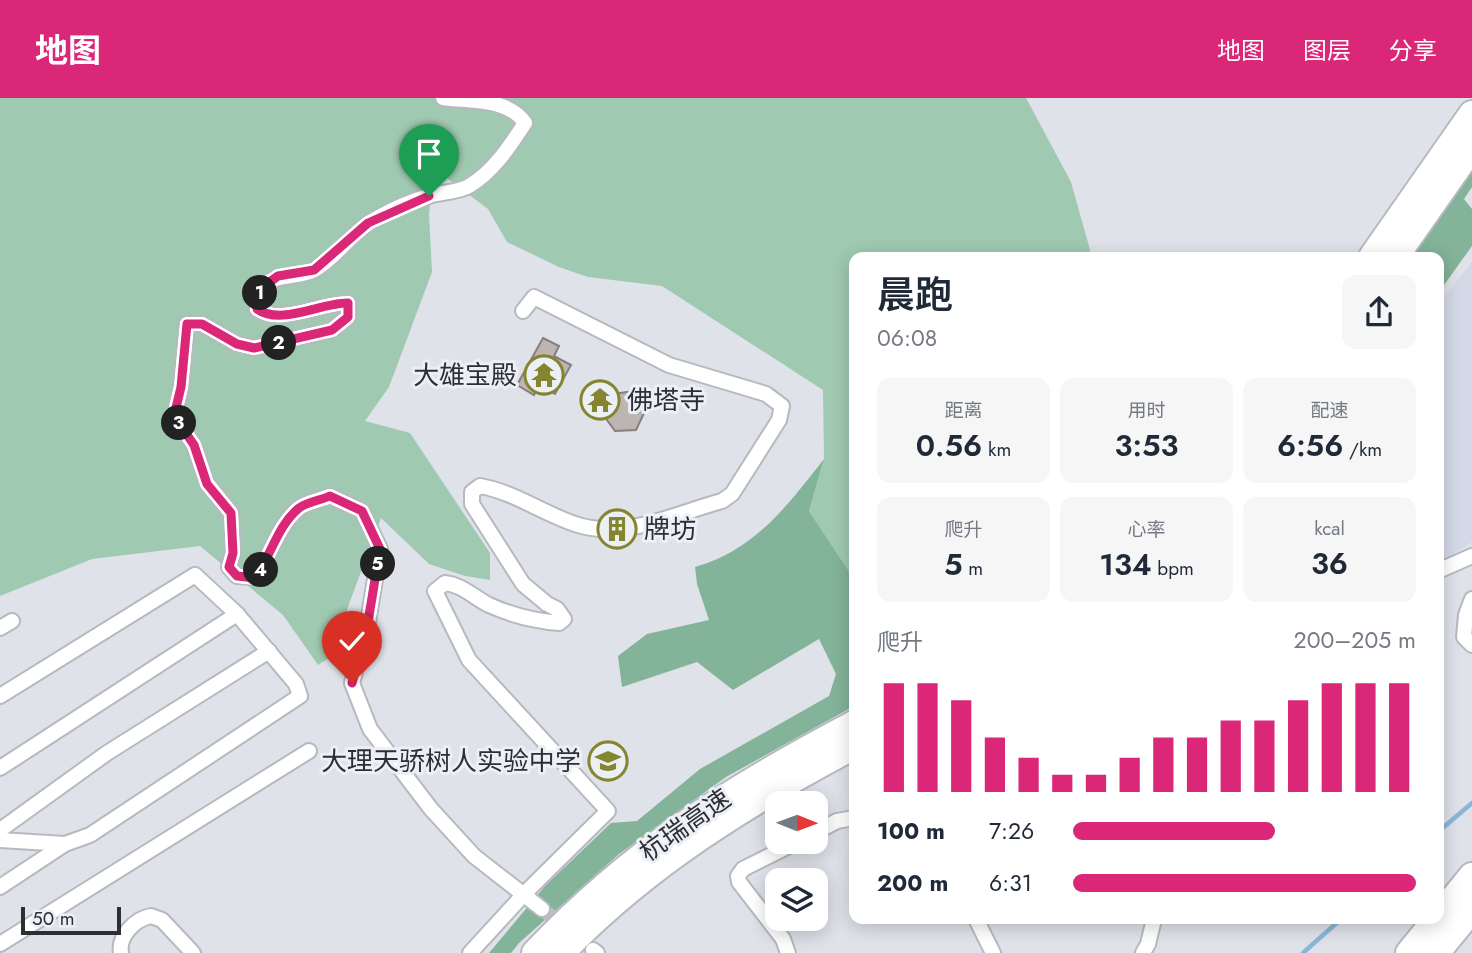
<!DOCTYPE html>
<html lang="zh">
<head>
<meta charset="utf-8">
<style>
  :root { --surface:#fff; --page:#f6f6f7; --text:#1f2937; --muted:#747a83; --accent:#db2777 }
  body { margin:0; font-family:Jost,"Noto Sans SC",sans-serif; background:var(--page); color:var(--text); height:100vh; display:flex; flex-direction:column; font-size:26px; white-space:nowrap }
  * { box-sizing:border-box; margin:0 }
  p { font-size:23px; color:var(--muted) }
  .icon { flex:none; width:38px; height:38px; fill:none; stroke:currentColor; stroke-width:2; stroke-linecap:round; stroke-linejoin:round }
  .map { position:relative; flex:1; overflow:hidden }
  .sheet { position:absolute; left:849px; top:154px; width:595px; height:672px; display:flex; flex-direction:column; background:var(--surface); border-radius:14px; box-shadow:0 4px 18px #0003 }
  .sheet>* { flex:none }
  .needle { width:46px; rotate:91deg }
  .controls { position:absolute; left:765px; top:693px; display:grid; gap:14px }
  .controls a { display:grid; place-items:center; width:63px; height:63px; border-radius:14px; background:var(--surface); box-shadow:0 4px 18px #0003; font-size:35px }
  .scale { position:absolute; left:21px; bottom:18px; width:100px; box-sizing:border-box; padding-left:7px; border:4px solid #2e2f32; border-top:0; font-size:19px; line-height:24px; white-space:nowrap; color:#2e2f32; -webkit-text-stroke:5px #eceff6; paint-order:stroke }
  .pin { position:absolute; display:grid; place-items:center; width:60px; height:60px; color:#fff; margin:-72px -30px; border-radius:50% 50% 50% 0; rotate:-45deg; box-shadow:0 0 7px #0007 }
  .pin .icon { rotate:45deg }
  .km { position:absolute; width:35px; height:35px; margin:-18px; border-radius:50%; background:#222; color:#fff; font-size:19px; line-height:35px; text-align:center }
  .round { display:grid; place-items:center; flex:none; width:74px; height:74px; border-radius:14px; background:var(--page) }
  .head { display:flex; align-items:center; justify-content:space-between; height:119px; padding:0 28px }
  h1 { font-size:38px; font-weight:600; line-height:52px }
  .stats { display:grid; grid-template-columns:repeat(3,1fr); gap:10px; height:119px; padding:7px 28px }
  .stats div { display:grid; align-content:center; border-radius:14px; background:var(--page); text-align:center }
  .stats b { font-size:30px; font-weight:600 }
  .stats small { font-size:19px; font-weight:400 }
  .stats p { font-size:19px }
  .chart { height:196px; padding:14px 28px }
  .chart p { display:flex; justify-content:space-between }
  .chart svg { width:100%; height:126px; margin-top:7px; stroke:var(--accent); stroke-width:6 }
  ul { padding:0 28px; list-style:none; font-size:23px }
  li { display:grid; grid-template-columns:112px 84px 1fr; align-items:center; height:52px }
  li i { height:18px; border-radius:9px; background:var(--accent) }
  header { display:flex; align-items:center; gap:42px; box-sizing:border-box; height:98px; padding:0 35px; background:var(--accent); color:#fff }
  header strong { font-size:33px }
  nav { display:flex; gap:38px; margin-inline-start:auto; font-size:24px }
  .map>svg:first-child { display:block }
  .built { fill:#d4d9e8 }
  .green { fill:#a0c9b1 }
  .forest { fill:#83b398 }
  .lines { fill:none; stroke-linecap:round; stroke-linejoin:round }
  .stream { stroke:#8cb6d6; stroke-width:4.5 }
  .building { fill:#bdb5b1; stroke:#877f7c; stroke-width:2 }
  .street-tunnel { stroke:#bcbec4; stroke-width:14; stroke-dasharray:14 7; stroke-linecap:butt }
  .street-casing { stroke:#b6b9c0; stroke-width:18 }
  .highway-casing { stroke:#b6b9c0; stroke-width:30 }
  .street { stroke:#fff; stroke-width:14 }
  .highway { stroke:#fff; stroke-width:26 }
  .route-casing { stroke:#fff; stroke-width:14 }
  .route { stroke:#db2777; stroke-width:9 }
  .labels { text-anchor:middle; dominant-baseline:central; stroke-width:6; stroke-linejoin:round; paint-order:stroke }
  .poi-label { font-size:26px; fill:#2e2f32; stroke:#eceff6; text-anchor:end }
  .street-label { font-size:26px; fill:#2e2f32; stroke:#eceff6 }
</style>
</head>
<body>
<header>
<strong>地图</strong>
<nav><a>地图</a><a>图层</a><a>分享</a></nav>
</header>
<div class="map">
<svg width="1472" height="855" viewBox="0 0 1472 855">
  <rect width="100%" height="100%" fill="#dfe2e9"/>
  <path class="built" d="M1472,164V444L1439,465V206Z"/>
  <path class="green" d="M0,0H1026L1071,84L1092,159H854V481L809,413L824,361L823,292L662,188L588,179L559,169L507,144L488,111L435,71L429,116L432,174L389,289L365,323L410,335L490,455V482L465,478L429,466L381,420L329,560L318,567L283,517L200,448L92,461L0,498Z"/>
  <g class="forest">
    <path d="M1472,61V89L1464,101L1472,111V148L1439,194L1438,159H1401Z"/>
    <path d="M824,361L809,413L854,481V608L726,679L619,756L519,845L511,855H489L545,788L611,725L637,723L700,671L829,598L836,576L819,541L733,592L697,564L622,589L618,558L647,536L709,522L697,486L695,469C755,452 787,408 824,361Z"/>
  </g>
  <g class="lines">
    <g class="stream">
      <path d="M1438,734L1472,705"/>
      <path d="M1303,855L1341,821"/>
    </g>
  </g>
  <g class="building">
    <path d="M543,240L559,248L554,258L571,267L555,296L539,287L534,297L517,287Z"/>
    <path d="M633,293L646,311L636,332L615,333L604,318L614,296Z"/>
  </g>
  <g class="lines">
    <path class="street-tunnel" d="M542,811L593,852"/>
    <g class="street-casing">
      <g id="street">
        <path d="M443,0C472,4 508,0 525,25C510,48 493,74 469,88C459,94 443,94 432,97C412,102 386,114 369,125C349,138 336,159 316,171C293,185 258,168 257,211C281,228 319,205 348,205V219L332,232L254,250L237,246L202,226H187L181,289L174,318L194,347L207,385L231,415L233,455L229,469L237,478L255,479C271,458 277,428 299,410C307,404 321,402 330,398L362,413L380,451L368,524L352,585L370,631L431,711L474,758L542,811"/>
        <path d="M1438,473L1472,458"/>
        <path d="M1472,501L1466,517L1464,539L1472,547"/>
        <path d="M0,530L12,523"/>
        <path d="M0,598L195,477L237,516L296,586L300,598L90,737L65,746L0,742"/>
        <path d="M0,670L237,516"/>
        <path d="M0,732L107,655L269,553"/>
        <path d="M816,734L837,723L854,720"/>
        <path d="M0,789L65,746"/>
        <path d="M976,821L993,855"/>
        <path d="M0,846L309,653"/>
        <path d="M593,852L597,855"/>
        <path d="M121,855C118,838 135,821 151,818L162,822L193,855"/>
        <path d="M470,855L525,795L608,713L469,562L435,493L445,485C463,487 473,499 489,507C511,517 536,523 559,525L564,521L557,511L547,506L523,486L472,406V394L480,388C514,394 542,415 575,426C624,443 676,415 722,403L732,396L779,322L782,308L766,296L669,267L534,199L523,213"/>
        <path d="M788,855L783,841L739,784L738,778L743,771L797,744"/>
        <path d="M1143,855L1148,846L1154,821"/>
      </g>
    </g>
    <g class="highway-casing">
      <g id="highway">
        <path d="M1372,159L1472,16"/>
        <path d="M1395,159L1472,49"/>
        <path d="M535,855C633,752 729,692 854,626"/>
        <path d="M561,855C646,767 746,705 854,648"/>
        <path d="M1409,855L1472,778"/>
        <path d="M1436,855L1472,811"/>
      </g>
    </g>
    <use href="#street" class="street"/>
    <use href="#highway" class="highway"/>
  </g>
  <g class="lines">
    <g class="route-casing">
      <path id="route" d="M352,585L368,524L380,451L362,413L330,398C321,402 307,404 299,410C277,428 271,458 255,480L237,478L229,469L233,455L231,415L207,386L194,347L174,318L181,289L187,226H202L237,246L254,250L332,232L348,219V205C319,205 281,228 257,211L258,198L267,186L278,178L314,172L368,125L429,98"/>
    </g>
    <use href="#route" class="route"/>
  </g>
  <defs>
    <g id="temple-ring" transform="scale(2.0125)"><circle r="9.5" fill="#eceff6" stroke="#84852e" stroke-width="1.5"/><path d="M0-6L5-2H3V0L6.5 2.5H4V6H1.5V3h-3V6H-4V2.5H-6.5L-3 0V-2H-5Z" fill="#84852e"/></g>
    <g id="building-ring" transform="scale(2.0125)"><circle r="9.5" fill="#eceff6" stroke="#84852e" stroke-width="1.5"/><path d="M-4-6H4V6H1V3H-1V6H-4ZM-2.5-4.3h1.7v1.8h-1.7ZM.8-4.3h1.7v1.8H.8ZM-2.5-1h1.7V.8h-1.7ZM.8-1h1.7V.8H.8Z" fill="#84852e"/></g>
    <g id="school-ring" transform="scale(2.0125)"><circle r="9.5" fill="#eceff6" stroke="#84852e" stroke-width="1.5"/><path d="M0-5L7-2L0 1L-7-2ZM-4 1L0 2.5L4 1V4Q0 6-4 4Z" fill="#84852e"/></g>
  </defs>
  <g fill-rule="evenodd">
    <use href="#temple-ring" x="544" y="277"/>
    <use href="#temple-ring" x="600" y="302"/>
    <use href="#building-ring" x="617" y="431"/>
    <use href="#school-ring" x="608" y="663"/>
  </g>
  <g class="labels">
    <g class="poi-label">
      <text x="517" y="277">大雄宝殿</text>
      <text x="627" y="302" text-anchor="start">佛塔寺</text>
      <text x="644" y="431" text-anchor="start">牌坊</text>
      <text x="581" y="663">大理天骄树人实验中学</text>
    </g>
    <g class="street-label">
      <text transform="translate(685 727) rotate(-35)">杭瑞高速</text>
    </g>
  </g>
</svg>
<div class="controls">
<a><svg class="needle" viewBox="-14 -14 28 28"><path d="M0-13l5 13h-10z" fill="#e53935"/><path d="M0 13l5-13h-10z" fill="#747a83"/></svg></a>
<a><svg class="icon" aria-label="layers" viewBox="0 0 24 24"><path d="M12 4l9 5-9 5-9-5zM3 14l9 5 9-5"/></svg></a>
</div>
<div class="scale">50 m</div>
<div class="pin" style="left:429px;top:98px;background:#1e9e55"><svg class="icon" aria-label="arrive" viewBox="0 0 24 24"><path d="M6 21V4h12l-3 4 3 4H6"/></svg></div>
<div class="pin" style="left:352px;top:585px;background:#d93025"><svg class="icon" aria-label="check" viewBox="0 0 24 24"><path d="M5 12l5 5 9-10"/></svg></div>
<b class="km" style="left:260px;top:195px">1</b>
<b class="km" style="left:279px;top:245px">2</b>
<b class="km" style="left:179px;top:325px">3</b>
<b class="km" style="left:261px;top:472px">4</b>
<b class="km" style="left:378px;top:466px">5</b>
<section class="sheet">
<div class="head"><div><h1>晨跑</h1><p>06:08</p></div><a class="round"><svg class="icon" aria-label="share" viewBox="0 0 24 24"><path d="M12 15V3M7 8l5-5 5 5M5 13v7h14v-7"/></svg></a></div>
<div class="stats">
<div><p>距离</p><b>0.56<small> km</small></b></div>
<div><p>用时</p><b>3:53</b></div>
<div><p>配速</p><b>6:56<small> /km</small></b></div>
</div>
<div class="stats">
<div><p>爬升</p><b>5<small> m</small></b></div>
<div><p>心率</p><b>134<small> bpm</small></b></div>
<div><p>kcal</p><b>36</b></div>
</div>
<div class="chart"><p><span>爬升</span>200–205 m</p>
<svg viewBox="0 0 160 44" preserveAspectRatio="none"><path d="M5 44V6M15 44V6M25 44V12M35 44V25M45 44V32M55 44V38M65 44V38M75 44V32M85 44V25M95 44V25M105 44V19M115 44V19M125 44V12M135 44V6M145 44V6M155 44V6"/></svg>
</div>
<ul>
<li><b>100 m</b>7:26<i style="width:59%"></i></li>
<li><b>200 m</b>6:31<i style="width:100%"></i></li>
</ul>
</section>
</div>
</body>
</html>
